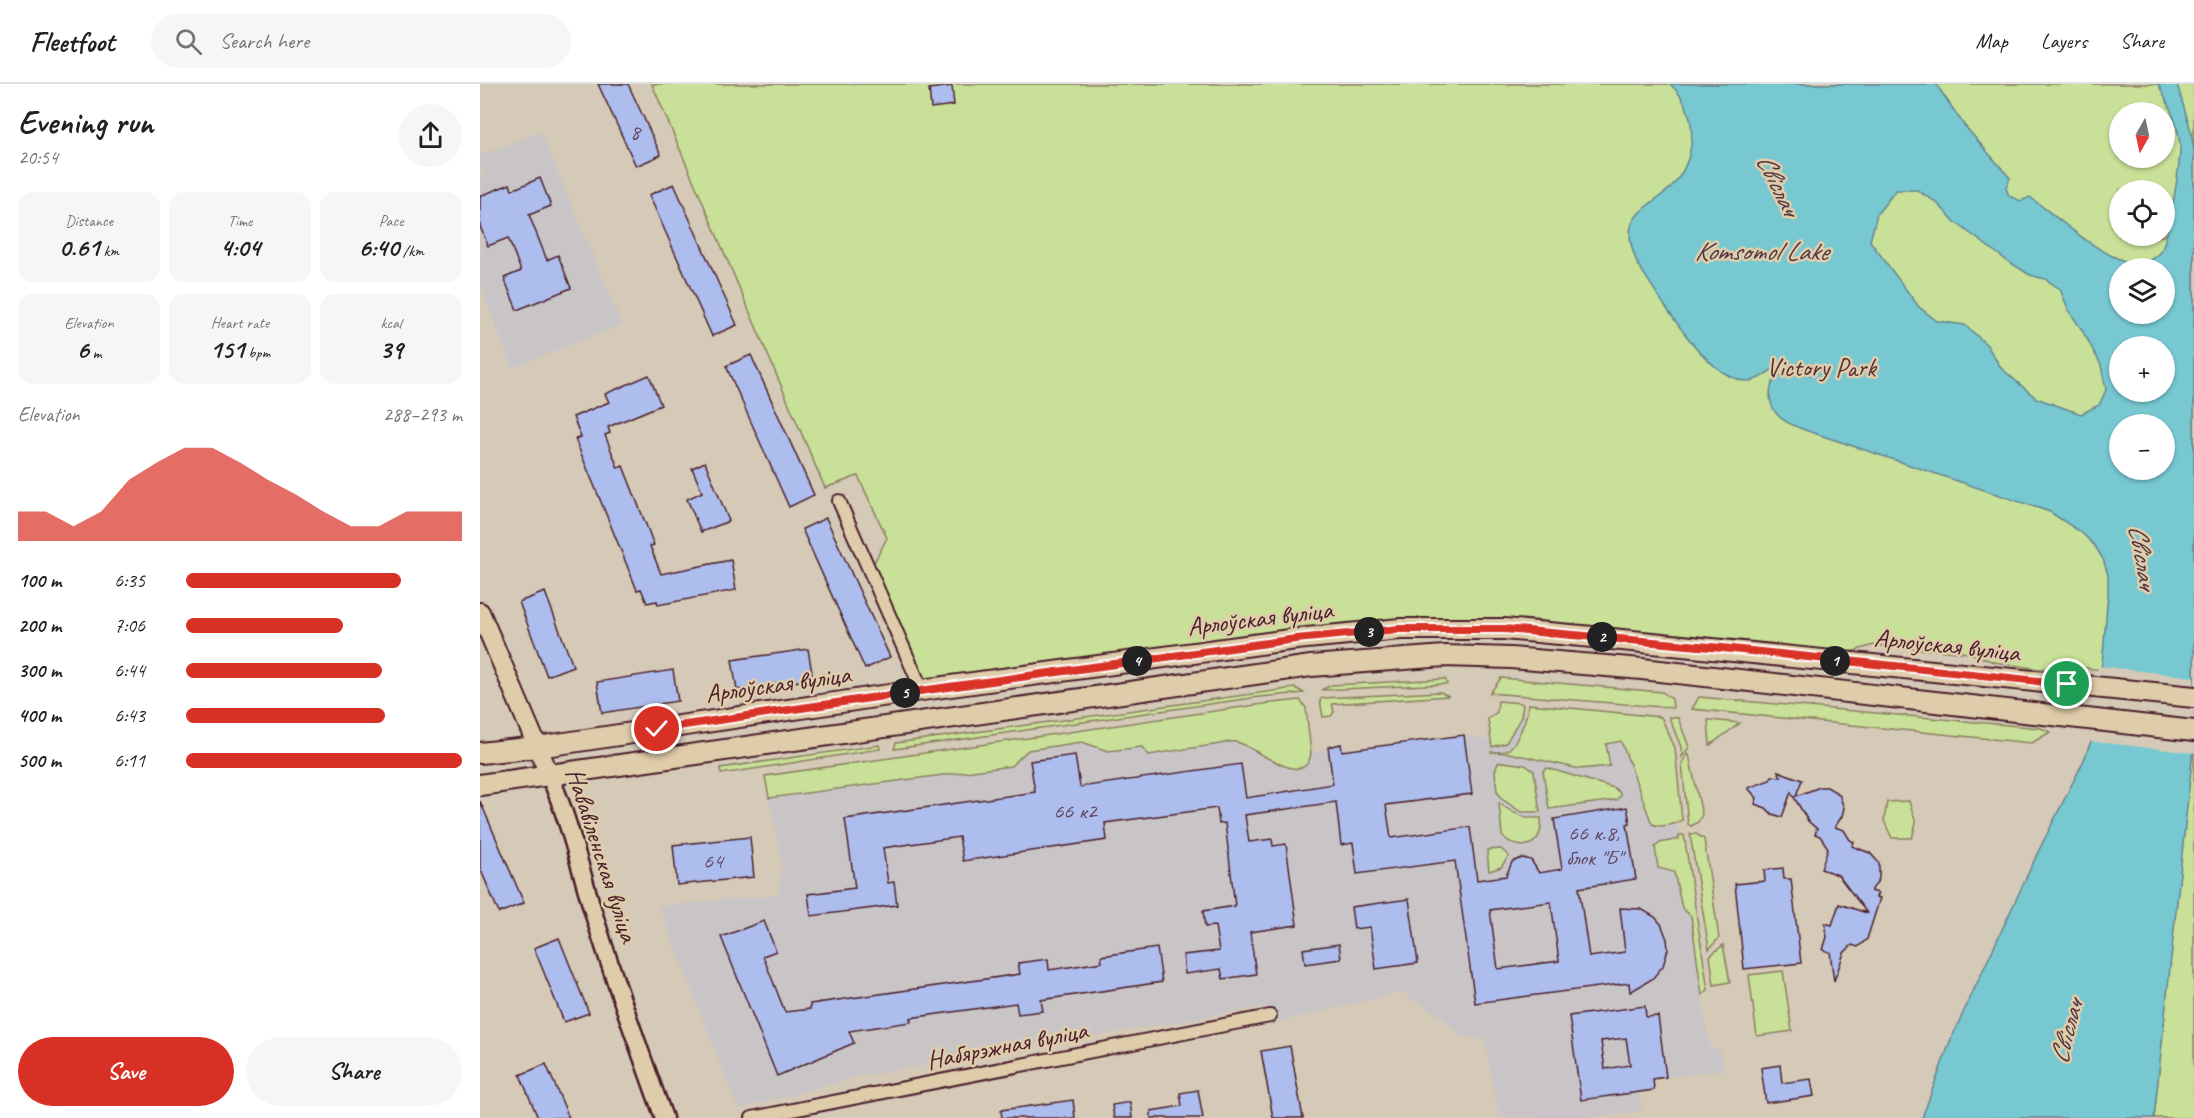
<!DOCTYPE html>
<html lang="en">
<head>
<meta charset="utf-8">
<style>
  :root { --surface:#fff; --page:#f6f6f6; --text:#202124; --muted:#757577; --line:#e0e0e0; --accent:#d93025 }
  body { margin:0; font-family:Caveat,sans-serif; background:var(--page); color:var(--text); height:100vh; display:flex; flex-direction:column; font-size:22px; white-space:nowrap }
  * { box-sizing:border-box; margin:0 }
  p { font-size:20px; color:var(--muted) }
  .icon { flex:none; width:33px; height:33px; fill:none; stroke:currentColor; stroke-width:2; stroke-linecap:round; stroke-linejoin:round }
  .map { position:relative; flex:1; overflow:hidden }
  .side { display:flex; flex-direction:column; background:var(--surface); width:480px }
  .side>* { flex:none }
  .needle { width:39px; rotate:189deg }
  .tools { position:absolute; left:1629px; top:18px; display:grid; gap:12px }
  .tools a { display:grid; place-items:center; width:66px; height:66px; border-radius:50%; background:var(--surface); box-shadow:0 2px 4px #0004; font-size:30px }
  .pin { position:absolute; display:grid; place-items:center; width:51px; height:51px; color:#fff; margin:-26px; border:3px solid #fff; border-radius:50%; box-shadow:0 2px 6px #0007 }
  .km { position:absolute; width:30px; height:30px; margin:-15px; border-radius:50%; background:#222; color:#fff; font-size:16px; line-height:30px; text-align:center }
  .round { display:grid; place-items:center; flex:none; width:63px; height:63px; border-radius:32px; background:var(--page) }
  .head { display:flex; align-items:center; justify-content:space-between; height:102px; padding:0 18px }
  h1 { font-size:33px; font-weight:600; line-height:45px }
  .figures { display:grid; grid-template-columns:repeat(3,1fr); gap:9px; height:102px; padding:6px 18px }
  .figures div { display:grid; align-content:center; border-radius:15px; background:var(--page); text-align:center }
  .figures b { font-size:26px; font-weight:600 }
  .figures small { font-size:16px; font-weight:400 }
  .figures p { font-size:16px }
  .chart { height:168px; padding:12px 18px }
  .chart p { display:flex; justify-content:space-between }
  .chart svg { width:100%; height:108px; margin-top:6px; fill:var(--accent); opacity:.7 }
  .action { display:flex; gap:12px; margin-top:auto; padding:12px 18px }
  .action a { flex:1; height:69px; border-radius:36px; background:var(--accent); color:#fff; font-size:24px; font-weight:600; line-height:69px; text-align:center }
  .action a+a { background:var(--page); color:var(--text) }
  ul { padding:0 18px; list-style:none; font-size:20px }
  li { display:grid; grid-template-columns:96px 72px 1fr; align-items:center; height:45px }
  li i { height:15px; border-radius:8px; background:var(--accent) }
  header { display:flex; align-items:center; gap:36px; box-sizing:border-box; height:84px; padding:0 30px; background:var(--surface); border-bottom:2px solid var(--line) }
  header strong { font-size:28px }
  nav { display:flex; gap:33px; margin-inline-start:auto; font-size:21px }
  .search { width:420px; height:54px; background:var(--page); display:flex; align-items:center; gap:15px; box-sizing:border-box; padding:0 21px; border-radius:33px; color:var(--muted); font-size:22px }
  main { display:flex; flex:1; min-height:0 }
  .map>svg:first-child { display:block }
  .built { fill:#c9c5c7 }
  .green { fill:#c8e097; stroke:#898061; stroke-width:1.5; fill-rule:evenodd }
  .water { fill:#77c8d1; stroke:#65848f; stroke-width:1.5; fill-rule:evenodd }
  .pier { fill:#d5c9b7 }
  .building { fill:#adbded; stroke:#4a1f2b; stroke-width:1.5; fill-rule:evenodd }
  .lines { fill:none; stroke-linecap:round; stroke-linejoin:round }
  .minor-casing { stroke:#4a1f2b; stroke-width:16 }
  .tertiary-casing { stroke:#4a1f2b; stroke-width:21 }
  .secondary-casing { stroke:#4a1f2b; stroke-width:22 }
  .primary-casing { stroke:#4a1f2b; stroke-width:24 }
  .minor { stroke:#dfccaa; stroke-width:12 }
  .tertiary { stroke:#dfccaa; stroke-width:16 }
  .secondary { stroke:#dfccaa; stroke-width:18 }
  .primary { stroke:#dfccaa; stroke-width:20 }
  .route-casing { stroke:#fff; stroke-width:12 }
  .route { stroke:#d93025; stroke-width:8 }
  .labels { text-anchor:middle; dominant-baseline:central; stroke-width:5; stroke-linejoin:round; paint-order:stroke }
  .number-label { font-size:22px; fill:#63465c }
  .park-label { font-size:26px; fill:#573236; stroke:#dfccaa }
  .street-label { font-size:26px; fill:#4a1f2b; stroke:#dfccaa }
  .water-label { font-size:27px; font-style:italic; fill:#513844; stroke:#dfccaa }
</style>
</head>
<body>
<header>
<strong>Fleetfoot</strong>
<div class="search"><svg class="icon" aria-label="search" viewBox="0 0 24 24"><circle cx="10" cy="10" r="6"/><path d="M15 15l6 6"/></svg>Search here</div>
<nav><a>Map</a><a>Layers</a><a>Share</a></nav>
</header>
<main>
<section class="side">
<div class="head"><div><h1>Evening run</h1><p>20:54</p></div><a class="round"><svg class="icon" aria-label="share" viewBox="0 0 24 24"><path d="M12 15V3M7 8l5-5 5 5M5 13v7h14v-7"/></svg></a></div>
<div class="figures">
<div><p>Distance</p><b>0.61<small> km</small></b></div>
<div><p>Time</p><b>4:04</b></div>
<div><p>Pace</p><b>6:40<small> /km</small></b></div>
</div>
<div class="figures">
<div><p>Elevation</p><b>6<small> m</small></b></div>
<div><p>Heart rate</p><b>151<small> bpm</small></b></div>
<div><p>kcal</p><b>39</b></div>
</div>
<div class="chart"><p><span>Elevation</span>288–293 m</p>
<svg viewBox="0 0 160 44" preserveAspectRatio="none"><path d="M0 44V32L10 32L20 38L30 32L40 19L50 12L60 6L70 6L80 12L90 19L100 25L110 32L120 38L130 38L140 32L150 32L160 32V44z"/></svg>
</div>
<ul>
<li><b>100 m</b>6:35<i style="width:78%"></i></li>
<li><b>200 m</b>7:06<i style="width:57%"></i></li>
<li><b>300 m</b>6:44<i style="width:71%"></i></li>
<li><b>400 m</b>6:43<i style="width:72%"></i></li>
<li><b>500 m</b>6:11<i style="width:100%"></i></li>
</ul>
<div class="action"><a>Save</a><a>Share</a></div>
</section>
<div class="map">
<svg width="1714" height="1034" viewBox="0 0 1714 1034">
  <rect width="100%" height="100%" fill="#d5c9b7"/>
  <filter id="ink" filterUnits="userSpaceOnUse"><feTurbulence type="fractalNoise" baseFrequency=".0167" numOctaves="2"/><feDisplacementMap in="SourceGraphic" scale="12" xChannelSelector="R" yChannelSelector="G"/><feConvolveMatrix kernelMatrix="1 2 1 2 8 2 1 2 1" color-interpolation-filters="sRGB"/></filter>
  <g filter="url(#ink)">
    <g class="built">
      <path d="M61,48L142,241L32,284L0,200V95L4,93L0,83V71Z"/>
      <path d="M783,620L817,671L844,667L845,663L863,660L870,666L984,651L1018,658L1034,630L1171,644L1193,666L1198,745L1228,955L1231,964H1239L1243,986L1173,995L1174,1006L1159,1008L1162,1026L1109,1034H1019L1005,956L979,952L963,934L921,908L791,940L788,922L377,993L258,1025L179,822L298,811L302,780L285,692Z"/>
    </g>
    <g class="green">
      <path d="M172,0H1714V597L1589,582L1559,585L1514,578L1490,569L1394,561L1367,569L990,535L893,537L803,547L437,595L390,486L407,454L378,392L345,404ZM1640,28H1684V74H1640ZM1640,106H1684V152H1640ZM1640,184H1684V230H1640ZM1640,262H1684V308H1640ZM1640,340H1684V386H1640Z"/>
      <path d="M1021,594L1182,608L1192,615L1193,624L1010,609Z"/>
      <path d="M965,595L967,600L841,606L852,601Z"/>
      <path d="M815,604L824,609L779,613L414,665L416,659Z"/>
      <path d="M960,608L969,612L852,620L854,628L851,632L843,633L840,616L843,614Z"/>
      <path d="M1219,613L1561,644L1570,648L1552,659L1212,625Z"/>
      <path d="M820,616L826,624L831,669C826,708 772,661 757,658C750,657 741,660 734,661C712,664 691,667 669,671L662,663L628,667L602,658L548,666L531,682L289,714L285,692L783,620Z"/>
      <path d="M1018,617L1041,619L1043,621L1041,633L1026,659L1012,663L1008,635L1017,628Z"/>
      <path d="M1049,620L1181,633L1195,664L1202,736C1194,741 1180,744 1172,740L1141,657L1126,660L1130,682L1100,685L1029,669L1010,668C1016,668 1025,668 1029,665C1039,657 1047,632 1049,620Z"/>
      <path d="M1189,633L1198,634L1209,663L1202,673L1201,663Z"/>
      <path d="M1228,636H1229L1260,639L1230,661Z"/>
      <path d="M399,661L400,665L241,690L240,684Z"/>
      <path d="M1712,669H1714V1034H1674Z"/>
      <path d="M1207,670L1209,671L1222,731L1218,738L1211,742L1208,740L1202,680Z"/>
      <path d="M1023,678L1045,681L1054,687L1060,728H1041L1022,715L1017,707L1015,687L1018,679Z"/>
      <path d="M1067,684L1134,704L1140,709V712L1136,716L1069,725L1063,687Z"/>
      <path d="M1429,717L1436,739L1432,754H1412L1404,737L1407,718Z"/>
      <path d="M1019,719C1033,729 1042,735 1061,734C1064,762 1042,770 1022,752Z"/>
      <path d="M1210,750H1216L1224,755L1239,854L1229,865Z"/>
      <path d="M1199,751H1204L1228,906L1222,911L1211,832L1202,824L1194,788L1178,784L1175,763L1180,759L1199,755Z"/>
      <path d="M1021,765L1029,772L1021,783L1009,787L1007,766Z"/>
      <path d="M1243,861L1250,898L1234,901L1230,872Z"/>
      <path d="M1303,887L1312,947L1277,952L1269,891Z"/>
    </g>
    <path class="water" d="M1190,0H1456L1484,41L1530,94L1526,104L1529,112L1541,117L1550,113C1574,131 1622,174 1650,178C1661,180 1673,177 1680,169C1688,158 1701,77 1700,61C1698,39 1688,19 1678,0H1697L1711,47L1714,67V657L1674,1034H1442L1471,955L1561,762L1603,678L1611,657L1623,571L1628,508V491L1623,475L1615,462L1602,449L1570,428L1325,346C1315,342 1303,338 1296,329C1292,324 1290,318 1290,311C1290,288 1311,286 1329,291L1330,286C1316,282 1304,279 1290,287C1283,291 1278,297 1269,297C1227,299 1178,210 1157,179C1153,168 1148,155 1151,143C1155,126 1178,116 1190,104C1218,77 1220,27 1190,0ZM1416,106H1437L1456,118L1475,138L1526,176L1550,191L1565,195L1580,205L1589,227L1602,246L1621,281L1626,306L1619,321L1601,330L1556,314L1521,284L1507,261L1485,241L1457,237L1439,223L1390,157L1397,130ZM1640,184H1684V230H1640ZM1640,262H1684V308H1640ZM1640,340H1684V386H1640Z"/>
    <path class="pier" d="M1618,582L1714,593V669L1608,657Z"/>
    <g class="building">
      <path d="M118,0H148L181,71L156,82Z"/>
      <path d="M472,2L474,21L451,24L449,5Z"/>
      <path d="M60,94L71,122L49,131L67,176L78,171L91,204L37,226L24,194L41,187L28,154L8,162L0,142V112L30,100L32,106Z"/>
      <path d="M194,100L257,241L232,252L169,111Z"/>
      <path d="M271,271L334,411L309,423L246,282Z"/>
      <path d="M169,291L181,321L128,343L130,349L125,351L138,384L143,382L174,461L170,462L181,490L251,476L256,506L178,521L177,517L167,519L161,505L157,506L126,430L95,355L101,353L93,333L129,318L125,310Z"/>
      <path d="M225,378L249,437L221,448L207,415L222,408L212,384Z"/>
      <path d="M346,434L410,573L385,585L322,445Z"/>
      <path d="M65,508L93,582L67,592L39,518Z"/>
      <path d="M328,565L333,595L257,606L252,576Z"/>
      <path d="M193,586L198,617L122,629L117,598Z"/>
      <path d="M984,651L992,710L906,721L911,754L990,743L997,796L1026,792L1032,778L1042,774L1051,776L1059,789L1082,785L1074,735L1147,723L1150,739L1147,740L1156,795L1099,804L1109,873L1145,868L1140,824L1161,825L1175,833L1181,840L1187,855L1188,865L1183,882L1172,895L1150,908L1149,899L995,919L975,777L877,790L873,759L861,761L856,718L765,731L769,758L792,755L793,762L806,760L817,841L770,848L776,890L743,895L741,885L705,890L703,871L739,867L735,842L725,843L723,827L755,822L745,739L739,740L737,724L625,739L627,756L483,777L479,753L403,764L408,799L414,798L417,821L331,832L328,810L375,804L365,735L555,708L550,677L595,671L600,703L761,680L766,714L853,700L848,663L861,660L862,667ZM1071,818L1079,877L1018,885L1010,826Z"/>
      <path d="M1298,687L1322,696L1316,712L1340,703H1347L1359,710L1364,724L1362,732L1355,743L1364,746L1370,756L1374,758L1372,762L1390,769L1399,779V795L1391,807L1398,809L1396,813L1400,814L1387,855L1378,863L1372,861L1364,869L1354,897L1350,868L1343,866L1347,853L1345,839L1352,841L1359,820L1387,829L1358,791L1341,785L1348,764L1340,752L1335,750L1337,745L1328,737L1311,708L1302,733L1292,730L1286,724L1275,720L1277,714L1268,704L1290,696L1292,692L1301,693Z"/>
      <path d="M0,717L44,819L19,829L0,784Z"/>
      <path d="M270,753L274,793L197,801L193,761Z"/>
      <path d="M1303,784L1304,795H1311L1321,879L1264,885L1255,800L1285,797L1284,786Z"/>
      <path d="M929,815L938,879L896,885L890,843L874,845L871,823Z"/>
      <path d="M284,837L296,867L283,872L305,928L330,925V920L540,890L538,879L568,875L569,886L622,878L621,872L677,864L682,898L561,916L563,927L538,930L536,919L430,934L431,938L369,947L374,959L297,992L241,853Z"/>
      <path d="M79,854L109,929L84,938L54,864Z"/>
      <path d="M859,860L861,875L825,880L823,865Z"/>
      <path d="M1165,922L1166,933L1178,932L1186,993L1173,995L1174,1006L1101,1016L1089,932ZM1146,954L1150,981L1125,985L1121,957Z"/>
      <path d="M810,962L823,1034H793L781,967Z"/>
      <path d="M66,980L89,1034H58L40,991Z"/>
      <path d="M1300,981L1302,999L1331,995L1334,1012L1286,1019L1281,984Z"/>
      <path d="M718,1006L723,1034H671V1027L702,1022L700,1009Z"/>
      <path d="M593,1016L595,1034H522L521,1026Z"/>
      <path d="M650,1018L652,1034H634L632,1021Z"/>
    </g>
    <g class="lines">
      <g class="minor-casing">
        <g id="minor">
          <path d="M359,417L442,606"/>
          <path d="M272,1034L790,932"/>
        </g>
      </g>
      <g class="tertiary-casing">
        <path id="tertiary" d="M69,690C90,738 100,785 115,834C136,902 160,968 184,1034"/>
      </g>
      <g class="secondary-casing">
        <path id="secondary" d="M0,528L69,690"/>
      </g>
      <g class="primary-casing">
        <g id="primary">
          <path d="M0,669L58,663L442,606L816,555L920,545H1024L1102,552L1714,613"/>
          <path d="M0,701L831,582L965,572L1031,574L1162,585L1714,647"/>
        </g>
      </g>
      <use href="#minor" class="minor"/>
      <use href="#tertiary" class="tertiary"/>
      <use href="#secondary" class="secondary"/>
      <use href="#primary" class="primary"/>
    </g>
  </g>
  <g class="lines" filter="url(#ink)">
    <g class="route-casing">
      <path id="route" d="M177,645L418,610L816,555L920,545H1024L1242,564L1587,600"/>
    </g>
    <use href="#route" class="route"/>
  </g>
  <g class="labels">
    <g class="number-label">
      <text x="155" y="48">8</text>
      <text x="595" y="727">66 к2</text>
      <text x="1114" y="749">66 к.8,<tspan x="1114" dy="25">блок "Б"</tspan></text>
      <text x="233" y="777">64</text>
    </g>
    <g class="park-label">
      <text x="1341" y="283">Victory Park</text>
    </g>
    <g class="street-label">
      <text transform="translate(780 534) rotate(-7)">Арлоўская вуліца</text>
      <text transform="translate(1467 561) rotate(6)">Арлоўская вуліца</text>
      <text transform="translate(298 600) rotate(-8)">Арлоўская вуліца</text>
      <text transform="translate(122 771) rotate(72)">Нававіленская вуліца</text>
      <text transform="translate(527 961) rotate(-11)">Набярэжная вуліца</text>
    </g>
    <g class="water-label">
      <text transform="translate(1298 100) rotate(64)">Свіслач</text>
      <text x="1281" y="167">Komsomol Lake</text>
      <text transform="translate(1663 472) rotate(81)">Свіслач</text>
      <text transform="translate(1586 948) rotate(-75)">Свіслач</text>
    </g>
  </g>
</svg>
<div class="tools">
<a><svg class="needle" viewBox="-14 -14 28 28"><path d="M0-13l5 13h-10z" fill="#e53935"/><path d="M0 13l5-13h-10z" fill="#757577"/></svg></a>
<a><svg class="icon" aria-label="locate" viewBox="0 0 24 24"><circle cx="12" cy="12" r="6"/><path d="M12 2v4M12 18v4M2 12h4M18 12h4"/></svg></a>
<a><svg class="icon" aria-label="layers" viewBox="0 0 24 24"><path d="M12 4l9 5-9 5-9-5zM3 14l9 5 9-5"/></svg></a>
<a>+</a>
<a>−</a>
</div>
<div class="pin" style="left:1587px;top:600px;background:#1e9e55"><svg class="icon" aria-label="arrive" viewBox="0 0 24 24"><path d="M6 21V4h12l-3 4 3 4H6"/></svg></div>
<div class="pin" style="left:177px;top:645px;background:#d93025"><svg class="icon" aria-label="check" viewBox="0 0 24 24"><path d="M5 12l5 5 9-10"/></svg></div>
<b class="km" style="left:1355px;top:577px">1</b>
<b class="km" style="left:1122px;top:553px">2</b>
<b class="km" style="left:889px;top:548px">3</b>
<b class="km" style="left:657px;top:577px">4</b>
<b class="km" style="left:425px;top:609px">5</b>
</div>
</main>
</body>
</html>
